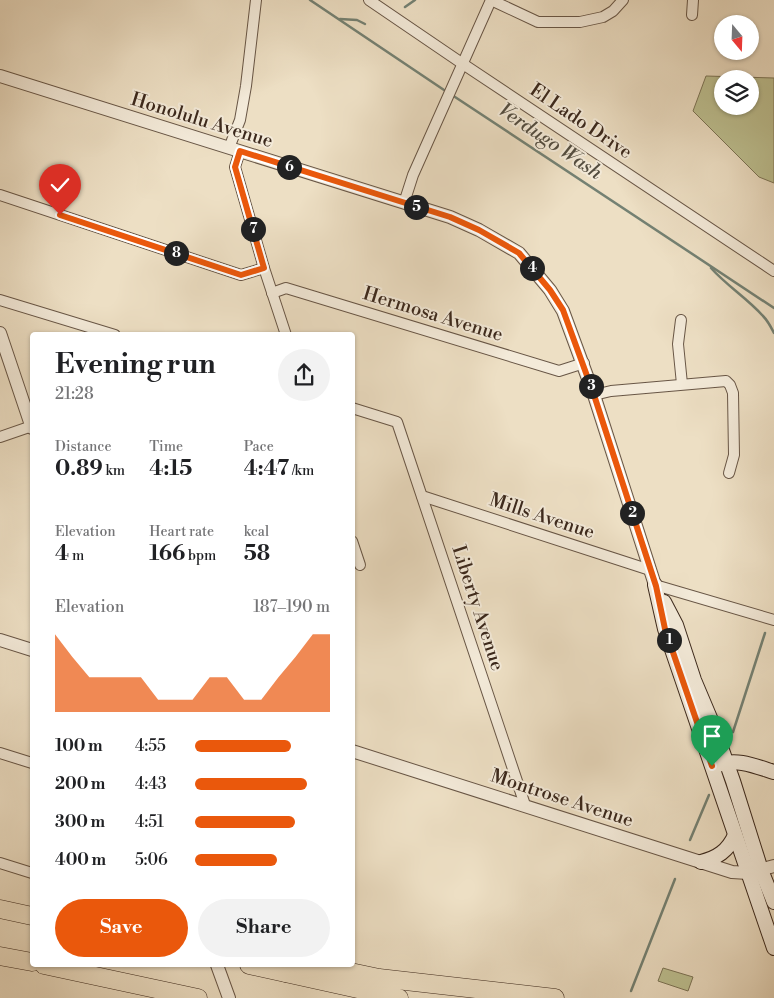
<!DOCTYPE html>
<html lang="en">
<head>
<meta charset="utf-8">
<style>
  :root { --surface:#fff; --page:#f2f2f2; --text:#202124; --muted:#757577; --accent:#ea580c }
  body { margin:0; font-family:"Libre Bodoni",serif; background:var(--page); color:var(--text); height:100vh; display:flex; flex-direction:column; font-size:19px; white-space:nowrap }
  * { box-sizing:border-box; margin:0 }
  p { font-size:16px; color:var(--muted) }
  .icon { flex:none; width:28px; height:28px; fill:none; stroke:currentColor; stroke-width:2; stroke-linecap:round; stroke-linejoin:round }
  .map { position:relative; flex:1; overflow:hidden }
  .panel { position:absolute; left:30px; top:332px; width:325px; height:635px; display:flex; flex-direction:column; background:var(--surface); border-radius:5px; box-shadow:0 1px 4px #0004 }
  .panel>* { flex:none }
  .needle { width:32px; rotate:161deg }
  .tools { position:absolute; left:714px; top:15px; display:grid; gap:10px }
  .tools a { display:grid; place-items:center; width:45px; height:45px; border-radius:50%; background:var(--surface); box-shadow:0 1px 4px #0004; font-size:25px }
  .pin { position:absolute; display:grid; place-items:center; width:42px; height:42px; color:#fff; margin:-51px -21px; border-radius:50% 50% 50% 0; rotate:-45deg; box-shadow:0 0 5px #0007 }
  .pin .icon { rotate:45deg }
  .km { position:absolute; width:25px; height:25px; margin:-12px; border-radius:50%; background:#222; color:#fff; font-size:14px; line-height:25px; text-align:center }
  .round { display:grid; place-items:center; flex:none; width:52px; height:52px; border-radius:26px; background:var(--page) }
  .head { display:flex; align-items:center; justify-content:space-between; height:85px; padding:0 25px }
  h1 { font-size:28px; font-weight:800; line-height:38px }
  .figures { display:grid; grid-template-columns:repeat(3,1fr); gap:8px; height:85px; padding:5px 25px }
  .figures div { display:grid; align-content:center }
  .figures b { font-size:21px; font-weight:800 }
  .figures small { font-size:14px; font-weight:400 }
  .figures p { font-size:14px }
  .chart { height:140px; padding:10px 25px }
  .chart p { display:flex; justify-content:space-between }
  .chart svg { width:100%; height:90px; margin-top:5px; fill:var(--accent); opacity:.7 }
  .cta { display:flex; gap:10px; margin-top:auto; padding:10px 25px }
  .cta a { flex:1; height:58px; border-radius:30px; background:var(--accent); color:#fff; font-size:20px; font-weight:800; line-height:58px; text-align:center }
  .cta a+a { background:var(--page); color:var(--text) }
  ul { padding:0 25px; list-style:none; font-size:16px }
  li { display:grid; grid-template-columns:80px 60px 1fr; align-items:center; height:38px }
  li i { height:12px; border-radius:6px; background:var(--accent) }
  .map>svg:first-child { display:block }
  .green { fill:#bdc091; stroke:#7c7456; fill-rule:evenodd }
  .lines { fill:none; stroke-linecap:round; stroke-linejoin:round }
  .stream { stroke:#748173; stroke-width:2.5 }
  .minor-casing { stroke:#685646; stroke-width:12 }
  .tertiary-casing { stroke:#685646; stroke-width:14 }
  .secondary-casing { stroke:#3b281c; stroke-width:16 }
  .motorway-casing { stroke:#3b281c; stroke-width:19 }
  .minor { stroke:#f3ead9; stroke-width:10 }
  .tertiary { stroke:#f3ead9; stroke-width:12 }
  .secondary { stroke:#f3ead9; stroke-width:14 }
  .motorway { stroke:#eddfc4; stroke-width:18 }
  .route-casing { stroke:#fff; stroke-width:10 }
  .route { stroke:#ea580c; stroke-width:6 }
  .labels { text-anchor:middle; dominant-baseline:central; stroke-width:4; stroke-linejoin:round; paint-order:stroke }
  .street-label { font-size:19px; fill:#3b281c; stroke:#f3ead9 }
  .water-label { font-size:20px; font-style:italic; fill:#534d40; stroke:#f3ead9 }
</style>
</head>
<body>
<div class="map">
<svg width="774" height="998" viewBox="0 0 774 998">
  <rect width="100%" height="100%" fill="#eddfc4"/>
  <filter id="stains"><feTurbulence type="fractalNoise" baseFrequency=".004" numOctaves="4"/><feColorMatrix values="0 0 0 0 .2 0 0 0 0 .09 0 0 0 0 .02 0 0 0 .5 -.17"/></filter>
  <radialGradient id="worn" r=".72"><stop offset=".6" stop-color="#630" stop-opacity="0"/><stop offset="1" stop-color="#630" stop-opacity=".3"/></radialGradient>
  <g class="green">
    <path d="M706,76L774,78V183L759,177L693,111ZM722,79H750V106H722Z"/>
    <path d="M663,968L693,977L688,991L658,981Z"/>
  </g>
  <g class="lines">
    <g class="stream">
      <path d="M310,0L447,92"/>
      <path d="M405,7L415,0"/>
      <path d="M340,19L357,20L365,24"/>
      <path d="M452,95L774,308"/>
      <path d="M711,268C727,286 747,298 763,316C768,321 771,327 774,333"/>
      <path d="M733,732L765,633"/>
      <path d="M690,840L709,795"/>
      <path d="M631,991L675,879"/>
    </g>
    <g class="minor-casing">
      <g id="minor">
        <path d="M369,0L463,64L774,271"/>
        <path d="M491,0L538,22H580L603,17L613,11L623,0"/>
        <path d="M692,15L693,0"/>
        <path d="M229,148L240,120L246,86L256,0"/>
        <path d="M240,151L235,167L264,268L286,335"/>
        <path d="M0,195L241,275L264,268"/>
        <path d="M404,203L413,175L491,0"/>
        <path d="M272,293L286,288L559,371L584,363"/>
        <path d="M0,300L115,335"/>
        <path d="M681,320L678,344L682,384"/>
        <path d="M594,395L611,391L726,381L730,385L733,393L734,455L729,473"/>
        <path d="M352,408L397,422L525,805"/>
        <path d="M0,437L32,426"/>
        <path d="M422,496L650,570"/>
        <path d="M352,541L360,565"/>
        <path d="M655,585L774,620"/>
        <path d="M0,753L32,763"/>
        <path d="M0,863L32,873"/>
      </g>
    </g>
    <g class="tertiary-casing">
      <g id="tertiary">
        <path d="M0,76L450,217L479,230L519,253L550,290L563,311L594,395L655,585"/>
        <path d="M0,333L32,428"/>
        <path d="M0,640L32,650"/>
        <path d="M352,751L732,872L748,873L774,866"/>
        <path d="M217,965L229,998"/>
      </g>
    </g>
    <g class="secondary-casing">
      <g id="secondary">
        <path d="M655,585L665,629L774,948"/>
        <path d="M664,602L676,625L694,680L713,725L733,781L761,870L774,902"/>
        <path d="M718,765C737,758 755,766 774,772"/>
        <path d="M701,862C717,858 728,851 735,835"/>
      </g>
    </g>
    <g class="motorway-casing">
      <g id="motorway">
        <path d="M0,909L32,916"/>
        <path d="M0,956L32,962"/>
        <path d="M44,965L198,998"/>
        <path d="M249,965L399,998"/>
        <path d="M286,973L327,967L379,978L555,998"/>
      </g>
    </g>
    <use href="#minor" class="minor"/>
    <use href="#tertiary" class="tertiary"/>
    <use href="#secondary" class="secondary"/>
    <use href="#motorway" class="motorway"/>
  </g>
  <g class="lines">
    <g class="route-casing">
      <path id="route" d="M60,215L241,275L264,268L235,167L240,151L450,217L479,230L519,253L550,290L563,310L594,395L656,586L665,629L712,766"/>
    </g>
    <use href="#route" class="route"/>
  </g>
  <g class="labels">
    <g class="street-label">
      <text transform="translate(202 120) rotate(17)">Honolulu Avenue</text>
      <text transform="translate(581 121) rotate(34)">El Lado Drive</text>
      <text transform="translate(433 314) rotate(17)">Hermosa Avenue</text>
      <text transform="translate(542 516) rotate(18)">Mills Avenue</text>
      <text transform="translate(478 608) rotate(72)">Liberty Avenue</text>
      <text transform="translate(562 798) rotate(18)">Montrose Avenue</text>
    </g>
    <g class="water-label">
      <text transform="translate(550 142) rotate(34)">Verdugo Wash</text>
    </g>
  </g>
  <rect width="100%" height="100%" filter="url(#stains)"/>
  <rect width="100%" height="100%" fill="url(#worn)"/>
</svg>
<div class="tools">
<a><svg class="needle" viewBox="-14 -14 28 28"><path d="M0-13l5 13h-10z" fill="#e53935"/><path d="M0 13l5-13h-10z" fill="#757577"/></svg></a>
<a><svg class="icon" aria-label="layers" viewBox="0 0 24 24"><path d="M12 4l9 5-9 5-9-5zM3 14l9 5 9-5"/></svg></a>
</div>
<div class="pin" style="left:712px;top:766px;background:#1e9e55"><svg class="icon" aria-label="arrive" viewBox="0 0 24 24"><path d="M6 21V4h12l-3 4 3 4H6"/></svg></div>
<div class="pin" style="left:60px;top:215px;background:#d93025"><svg class="icon" aria-label="check" viewBox="0 0 24 24"><path d="M5 12l5 5 9-10"/></svg></div>
<b class="km" style="left:669px;top:640px">1</b>
<b class="km" style="left:632px;top:513px">2</b>
<b class="km" style="left:591px;top:386px">3</b>
<b class="km" style="left:532px;top:268px">4</b>
<b class="km" style="left:416px;top:207px">5</b>
<b class="km" style="left:289px;top:167px">6</b>
<b class="km" style="left:253px;top:229px">7</b>
<b class="km" style="left:176px;top:253px">8</b>
<section class="panel">
<div class="head"><div><h1>Evening run</h1><p>21:28</p></div><a class="round"><svg class="icon" aria-label="share" viewBox="0 0 24 24"><path d="M12 15V3M7 8l5-5 5 5M5 13v7h14v-7"/></svg></a></div>
<div class="figures">
<div><p>Distance</p><b>0.89<small> km</small></b></div>
<div><p>Time</p><b>4:15</b></div>
<div><p>Pace</p><b>4:47<small> /km</small></b></div>
</div>
<div class="figures">
<div><p>Elevation</p><b>4<small> m</small></b></div>
<div><p>Heart rate</p><b>166<small> bpm</small></b></div>
<div><p>kcal</p><b>58</b></div>
</div>
<div class="chart"><p><span>Elevation</span>187–190 m</p>
<svg viewBox="0 0 160 44" preserveAspectRatio="none"><path d="M0 44V6L10 17L20 27L30 27L40 27L50 27L60 38L70 38L80 38L90 27L100 27L110 38L120 38L130 27L140 17L150 6L160 6V44z"/></svg>
</div>
<ul>
<li><b>100 m</b>4:55<i style="width:71%"></i></li>
<li><b>200 m</b>4:43<i style="width:83%"></i></li>
<li><b>300 m</b>4:51<i style="width:74%"></i></li>
<li><b>400 m</b>5:06<i style="width:61%"></i></li>
</ul>
<div class="cta"><a>Save</a><a>Share</a></div>
</section>
</div>
</body>
</html>
